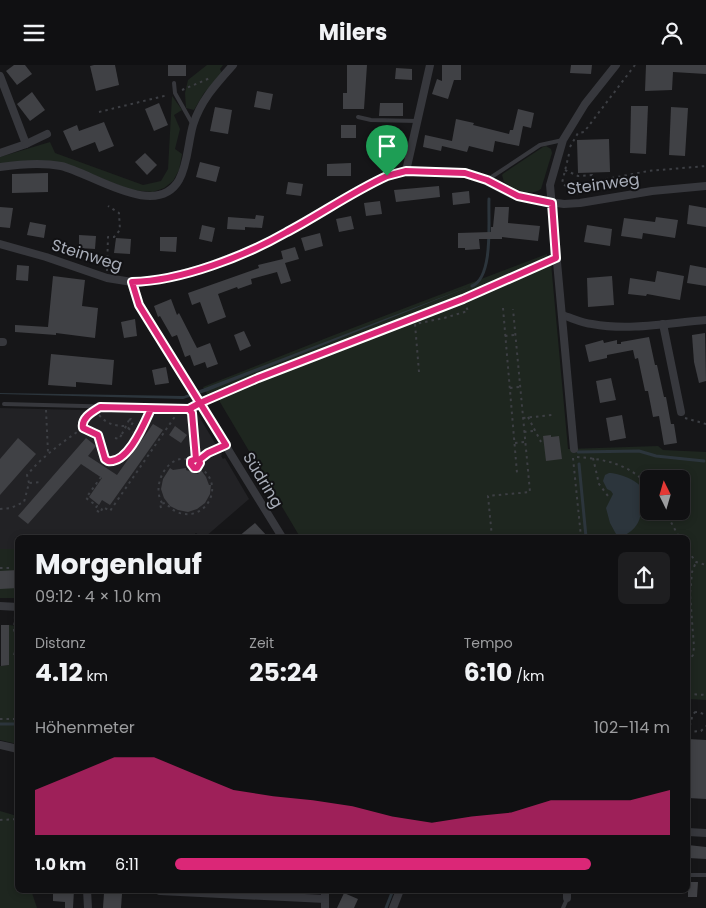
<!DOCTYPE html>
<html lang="de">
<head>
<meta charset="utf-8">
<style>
  :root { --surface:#101012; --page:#1e1e20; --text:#f1f3f6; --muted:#9c9d9f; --line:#303032; --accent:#db2777 }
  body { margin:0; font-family:Poppins,sans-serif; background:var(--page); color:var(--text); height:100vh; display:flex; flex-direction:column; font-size:19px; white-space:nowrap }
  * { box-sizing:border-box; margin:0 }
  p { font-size:16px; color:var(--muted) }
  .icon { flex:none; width:28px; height:28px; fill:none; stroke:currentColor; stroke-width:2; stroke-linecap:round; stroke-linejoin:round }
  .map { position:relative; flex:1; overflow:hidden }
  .drawer { position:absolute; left:15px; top:470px; width:675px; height:358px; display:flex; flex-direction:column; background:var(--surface); border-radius:8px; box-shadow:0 2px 8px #0003,0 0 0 1px var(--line) }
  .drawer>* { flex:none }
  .needle { width:32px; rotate:355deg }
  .buttons { position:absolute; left:640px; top:405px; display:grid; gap:10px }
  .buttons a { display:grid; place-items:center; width:50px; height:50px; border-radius:8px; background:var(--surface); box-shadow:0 2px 8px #0003,0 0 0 1px var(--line); font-size:25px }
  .pin { position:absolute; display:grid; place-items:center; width:42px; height:42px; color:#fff; margin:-51px -21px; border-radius:50% 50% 50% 0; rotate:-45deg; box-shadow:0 0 5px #0007 }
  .pin .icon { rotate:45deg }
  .round { display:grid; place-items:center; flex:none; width:52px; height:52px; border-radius:8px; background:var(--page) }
  .summary { display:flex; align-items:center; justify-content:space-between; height:85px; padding:0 20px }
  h1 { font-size:28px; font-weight:700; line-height:38px }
  .metrics { display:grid; grid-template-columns:repeat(3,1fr); gap:8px; height:85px; padding:5px 20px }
  .metrics div { display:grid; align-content:center }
  .metrics b { font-size:25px; font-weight:700 }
  .metrics small { font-size:14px; font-weight:400 }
  .metrics p { font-size:14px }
  .chart { height:140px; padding:10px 20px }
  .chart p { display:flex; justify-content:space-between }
  .chart svg { width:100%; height:90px; margin-top:5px; fill:var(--accent); opacity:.7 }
  ul { padding:0 20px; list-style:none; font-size:16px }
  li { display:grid; grid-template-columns:80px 60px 1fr; align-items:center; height:38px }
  li i { height:12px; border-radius:6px; background:var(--accent) }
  header { display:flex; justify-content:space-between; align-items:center; height:65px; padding:0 20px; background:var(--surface); font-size:22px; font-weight:700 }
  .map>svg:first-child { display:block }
  .built { fill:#222225 }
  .green { fill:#1e261f; fill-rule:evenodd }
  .water { fill:#2c353c }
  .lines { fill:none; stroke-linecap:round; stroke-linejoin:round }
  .stream { stroke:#2c353c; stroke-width:3 }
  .building { fill:#404145 }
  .path { stroke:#3d3f44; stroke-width:2; stroke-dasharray:2.5 4; stroke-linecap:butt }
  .service { stroke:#37383d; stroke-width:4 }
  .minor { stroke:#37383d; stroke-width:8 }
  .path-bridge { stroke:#3d3f44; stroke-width:2; stroke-dasharray:2.5 4; stroke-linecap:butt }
  .route-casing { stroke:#fff; stroke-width:10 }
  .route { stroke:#db2777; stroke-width:6 }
  .labels { text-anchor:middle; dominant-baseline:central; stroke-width:4; stroke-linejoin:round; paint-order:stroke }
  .street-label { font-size:16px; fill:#a8adb8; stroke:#111113 }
</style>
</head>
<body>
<header><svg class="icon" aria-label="menu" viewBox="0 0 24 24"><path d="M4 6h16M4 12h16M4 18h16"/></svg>Milers<svg class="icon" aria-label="person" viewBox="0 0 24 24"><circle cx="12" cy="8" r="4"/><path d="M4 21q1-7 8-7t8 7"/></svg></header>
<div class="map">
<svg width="706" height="843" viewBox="0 0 706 843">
  <rect width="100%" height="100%" fill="#161618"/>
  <path class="built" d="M0,343L197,348L222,390L221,391L223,394L225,393L249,434L205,472H201L196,468L191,472H18L17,484H0Z"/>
  <g class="green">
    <path d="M207,0H223L220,4L222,8L204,28L194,45L186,43L185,28L188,15Z"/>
    <path d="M172,31L182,45L174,50L180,64L175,84L182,89L179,105L173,116L164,123L153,127L131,125L73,102L0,98V92L50,77L55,88L143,120L161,116L168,104Z"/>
    <path d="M546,81L551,84L552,88L541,124C530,132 514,124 504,117L502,110L504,108L543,82Z"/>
    <path d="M547,189L548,199L551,198L568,384L658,381L663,385L706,387V635L688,634V472H300L217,332L207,329L203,322L329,272ZM649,414H681V446H649Z"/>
    <rect x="0" y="484" width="17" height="49"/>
    <path d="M9,560L17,561V679L0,675V601L9,600Z"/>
    <path d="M0,746L17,751L18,825H31L37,843H0Z"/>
  </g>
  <g class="water">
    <path d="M476,219L208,326L183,334L0,329V328L184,331Z"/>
    <path d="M609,408C618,408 639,415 643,425C645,432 642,435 640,441C639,444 641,449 640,452C638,463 625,473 615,472L616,469L610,458L606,443L613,429L611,426L607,424L603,416L605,410Z"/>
  </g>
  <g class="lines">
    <g class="stream">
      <path d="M472,221C494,212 488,154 489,134"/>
      <path d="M578,387L639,386L656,391L704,396"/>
      <path d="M579,399L586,472"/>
      <path d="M0,659H18"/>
      <path d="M386,843L393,825"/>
    </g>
  </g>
  <g class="building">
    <path d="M14,0H25L32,9L17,20L6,6Z"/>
    <path d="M94,0H115L119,20L96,26L90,1Z"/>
    <rect x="168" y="0" width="18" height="11"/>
    <path d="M347,0H367L364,44H343V28H347Z"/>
    <path d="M442,0H461V15H454L448,34L432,29L437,14L442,16Z"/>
    <path d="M571,0H592L591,9L570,8Z"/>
    <path d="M646,0H706V9L673,7L672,25L645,26Z"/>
    <path d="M396,3L412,4V15L395,14Z"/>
    <path d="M257,26L273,29L270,45L254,42Z"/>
    <path d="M32,27L45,45L30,56L17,39Z"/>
    <path d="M159,38L168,60L154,66L145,44Z"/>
    <path d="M380,38H403V51H379Z"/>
    <path d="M631,41H648L646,89L630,88Z"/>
    <path d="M215,42L232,45L228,69L210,66Z"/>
    <path d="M671,42L688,43L685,91L669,90Z"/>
    <path d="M518,44L534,48L531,63L523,61L519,81L495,76L493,87L469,81L467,87L442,81L441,86L423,82L425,70L452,76L456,54L474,58L473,60L509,69L510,65H513Z"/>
    <path d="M104,57L114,81L99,87L95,77L72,86L63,66L77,60L79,66Z"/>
    <rect x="341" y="60" width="15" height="13"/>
    <path d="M373,70L397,71V83L373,82Z"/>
    <path d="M609,74L610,107L578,108L577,75Z"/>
    <path d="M145,88L157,100L147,110L135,97Z"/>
    <path d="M200,97L220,102L216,117L196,112Z"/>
    <path d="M351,98V111H327V99Z"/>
    <path d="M48,108V127L12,128V109Z"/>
    <path d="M288,117L303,119L301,131L286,129Z"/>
    <path d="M439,121L440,132L396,137L394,125Z"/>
    <path d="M469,126L470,138L453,140L452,128Z"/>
    <path d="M380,136L382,149L366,151L364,138Z"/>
    <path d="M689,140L706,143V162L687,159Z"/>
    <path d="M0,142L13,143L10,163L0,162Z"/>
    <path d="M495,142H509L508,158L540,161L538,176L502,172V174H479L480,184L465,185V183H458V168L491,167V162H493Z"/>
    <path d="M256,150L264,151L262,163L245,162V165L227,164L228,152L255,154Z"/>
    <path d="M351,151L354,164L339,167L336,154Z"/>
    <path d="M656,152L678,155L675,173L643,168L642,174L621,171L624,153L655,157Z"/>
    <path d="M30,157L46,160L44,173L27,170Z"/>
    <path d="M202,160L215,163L212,177L199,174Z"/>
    <path d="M587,160L612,164L610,181L584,177Z"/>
    <path d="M320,168L323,181L305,186L301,173Z"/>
    <path d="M79,170L96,171L95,184L79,183Z"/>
    <path d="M160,172H177L176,187L160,186Z"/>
    <path d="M116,173L131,174L130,189L114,188Z"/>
    <path d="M295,182L299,194L285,198L291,216L281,219L277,207L251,214L252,219L238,224L237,222L218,229L226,252L208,259L200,237L192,240L188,228L259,203L258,200L283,194L281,186Z"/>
    <path d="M17,200L29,201L28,216L16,215Z"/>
    <path d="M690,200L706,203V221L687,218Z"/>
    <path d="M657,206L684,211L680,235L647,229L646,231L628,229L630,213L655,217Z"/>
    <path d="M53,211L85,215L82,241L98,243L95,273L56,268V270L15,267V260L48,262Z"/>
    <path d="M612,211L614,240L588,242L587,213Z"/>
    <path d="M171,234L177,250L179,248L197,283L210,278L218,299L207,303L205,297L194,301L190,290L185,292L177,270L172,272L160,251L158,252L154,241Z"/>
    <path d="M135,254L137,271L124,273L121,257Z"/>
    <path d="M244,266L251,281L240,286L234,270Z"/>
    <path d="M705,268L706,316L699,318L694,297L692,270Z"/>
    <path d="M649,272L655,300H657L664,332H666L671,359H674L677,378L664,380L659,351L653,352L648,326H645L638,293L635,294L633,285L607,290V293L589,297L585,280L603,275L604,278L617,275V279H621V277Z"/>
    <path d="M51,289L114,295L112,320L76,317V322L48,320Z"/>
    <path d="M166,302L169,318L155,320L152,305Z"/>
    <path d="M611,313L616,335L600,338L596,316Z"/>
    <path d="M622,350L626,373L610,376L606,353Z"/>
    <path d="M153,359L163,365L110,440L102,435L99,440L89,432L102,413L81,399L28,459L18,451L86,373L96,381L88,391L117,410Z"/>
    <path d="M175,361L187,370L181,378L169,370Z"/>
    <path d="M551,370V372L559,371L562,394L546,396L543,371Z"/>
    <path d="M18,373L36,389L0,430V394Z"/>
    <path d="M170,403L173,405L186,403V405L198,409L201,405L206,412L209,420H211L210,429L205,438L197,444L188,447L178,445L170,441L164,433L161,424L163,414Z"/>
    <path d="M255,458L268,472H238Z"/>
    <path d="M18,505V523L0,524V506Z"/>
    <path d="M1,560H9V600L1,601Z"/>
    <path d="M688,674L706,675V734L688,733Z"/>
    <path d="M688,780L706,782V794L688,793Z"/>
    <path d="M688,817H698L697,832H688Z"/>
    <path d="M53,825H74L73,843H65V837L53,836Z"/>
    <path d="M104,828L122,829L121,843H103Z"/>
    <path d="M344,828L358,834L354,843H337Z"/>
  </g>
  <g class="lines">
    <g class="path">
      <path d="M182,25L210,13"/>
      <path d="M99,47L168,30"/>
      <path d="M570,82L578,68L584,67L635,0"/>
      <path d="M569,89L562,118L567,122L576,120"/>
      <path d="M565,105L578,111L592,110L593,117"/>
      <path d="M578,129L576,120L648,106L706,101"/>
      <path d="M107,206L108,172H114L120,165L119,148L108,141"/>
      <path d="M503,243L517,408"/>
      <path d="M505,271L515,270"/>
      <path d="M419,307L415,259L444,253L468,246L463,234"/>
      <path d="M510,323L520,322"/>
      <path d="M206,334L258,313L463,234L550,196"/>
      <path d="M46,345L48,387"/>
      <path d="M99,350C107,359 114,361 126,361L133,367"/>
      <path d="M192,350L196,394"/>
      <path d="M528,352L541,377"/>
      <path d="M523,353L552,350"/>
      <path d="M685,353L706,359"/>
      <path d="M129,355L131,354L133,357L129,365"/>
      <path d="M524,367L534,366"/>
      <path d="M115,373L119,374L122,369"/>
      <path d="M515,378L525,377"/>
      <path d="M577,392C604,394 631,399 649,422"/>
      <path d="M573,393L581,472"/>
      <path d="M593,393L599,419L608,431"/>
      <circle cx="195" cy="398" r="4.5"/>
      <path d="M199,395L217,384"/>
      <path d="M101,412L86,433L97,441L95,444L100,448L103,442L110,446L176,350"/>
      <path d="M29,418L27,410C42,392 59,380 77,367"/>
      <path d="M162,438C150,418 171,385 191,396"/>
      <path d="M161,443L160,439L165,438C169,441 172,445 177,447C206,459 227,419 199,402"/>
      <path d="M0,444L11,443L24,437L29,418L42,417"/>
      <path d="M665,446L679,472"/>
      <path d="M492,472L488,431L530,427L513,244"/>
      <path d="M688,486L696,497L706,500"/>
      <path d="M0,503H11V505"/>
      <path d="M688,523L690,519"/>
      <path d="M15,551L14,567L18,578"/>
      <path d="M14,590L18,578"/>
      <path d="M688,597L693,590L694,582L690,529L692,507L696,497"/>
      <path d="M688,629L706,630"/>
      <path d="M688,648L698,647L706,650"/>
      <path d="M0,654H18"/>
      <path d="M688,667C691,660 690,654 695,647"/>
      <path d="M688,667L701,666L706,661"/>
      <path d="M0,755L18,754"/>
    </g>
    <g class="service">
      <path d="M174,18L175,28L193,60"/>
      <path d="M358,52L371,55L417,56"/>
      <path d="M487,115L540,80L563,75"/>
      <path d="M4,339L202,344"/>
      <path d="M100,342C92,347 81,353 83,363L98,370L105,394L111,397C130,393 144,360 151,343"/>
      <path d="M688,810H706"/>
      <path d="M563,843L567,834"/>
    </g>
    <g class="minor">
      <path d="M0,11L26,79L0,88"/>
      <path d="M26,79L47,69"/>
      <path d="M0,102C20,99 41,97 61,101C92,108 156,155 179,115C188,99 188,77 193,60C201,35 216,19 233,0"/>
      <path d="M406,106L430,0"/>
      <path d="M0,179L46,192L107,213L132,217L157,215L203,203L261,181L286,168L372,118L387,111L406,106L456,107L476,111L509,128L529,134L564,139L580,138L652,126L706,121"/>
      <path d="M132,217L139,240L282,472"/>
      <path d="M562,250C572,253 582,258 592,259C629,266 669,258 706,255"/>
      <path d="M663,259L681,347"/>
      <path d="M0,277H3"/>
      <path d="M574,384L550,120L563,75L585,39L616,0"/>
      <path d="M0,541L18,542"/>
      <path d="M0,680L18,684"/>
      <path d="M688,767L706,768"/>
      <path d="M87,825L88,843"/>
      <path d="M325,825V843"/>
      <path d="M160,826L325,834"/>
      <path d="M567,833V825"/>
      <path d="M393,843L400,825"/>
    </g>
    <path class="path-bridge" d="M122,369L129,355"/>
  </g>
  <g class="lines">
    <g class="route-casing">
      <path id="route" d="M387,111C352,127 321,149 287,167C245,191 181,216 132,217L139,240L200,338L189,344L100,342C92,347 81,353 83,363L98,370L105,394L108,396C128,399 144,359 151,344H189L192,348L196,394L191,396V399L194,403H197L200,398L199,395L208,388L226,380L200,338L258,313L463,234L556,193L552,138L518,131L487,115L465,108L406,106L387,111"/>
    </g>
    <use href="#route" class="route"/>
  </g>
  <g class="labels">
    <g class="street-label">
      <text transform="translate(603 119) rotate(-8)">Steinweg</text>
      <text transform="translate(87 190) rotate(17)">Steinweg</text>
      <text transform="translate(263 415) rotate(59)">Südring</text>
    </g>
  </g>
</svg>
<div class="buttons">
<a><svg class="needle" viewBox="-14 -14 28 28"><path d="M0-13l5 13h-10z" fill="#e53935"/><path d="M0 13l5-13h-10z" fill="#9c9d9f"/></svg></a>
</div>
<div class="pin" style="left:387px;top:111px;background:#1e9e55"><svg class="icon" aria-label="arrive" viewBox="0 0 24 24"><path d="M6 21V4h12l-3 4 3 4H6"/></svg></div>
<section class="drawer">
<div class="summary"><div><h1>Morgenlauf</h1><p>09:12 · 4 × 1.0 km</p></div><a class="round"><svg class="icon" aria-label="share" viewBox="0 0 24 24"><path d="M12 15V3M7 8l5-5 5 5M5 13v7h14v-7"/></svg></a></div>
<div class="metrics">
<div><p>Distanz</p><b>4.12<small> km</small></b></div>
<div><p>Zeit</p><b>25:24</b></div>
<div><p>Tempo</p><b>6:10<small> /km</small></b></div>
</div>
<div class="chart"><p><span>Höhenmeter</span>102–114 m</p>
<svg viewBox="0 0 160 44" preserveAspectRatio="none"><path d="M0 44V22L10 14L20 6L30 6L40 14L50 22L60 25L70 27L80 30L90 35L100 38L110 35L120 33L130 27L140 27L150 27L160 22V44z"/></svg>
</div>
<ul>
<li><b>1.0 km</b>6:11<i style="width:84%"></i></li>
</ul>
</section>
</div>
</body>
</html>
